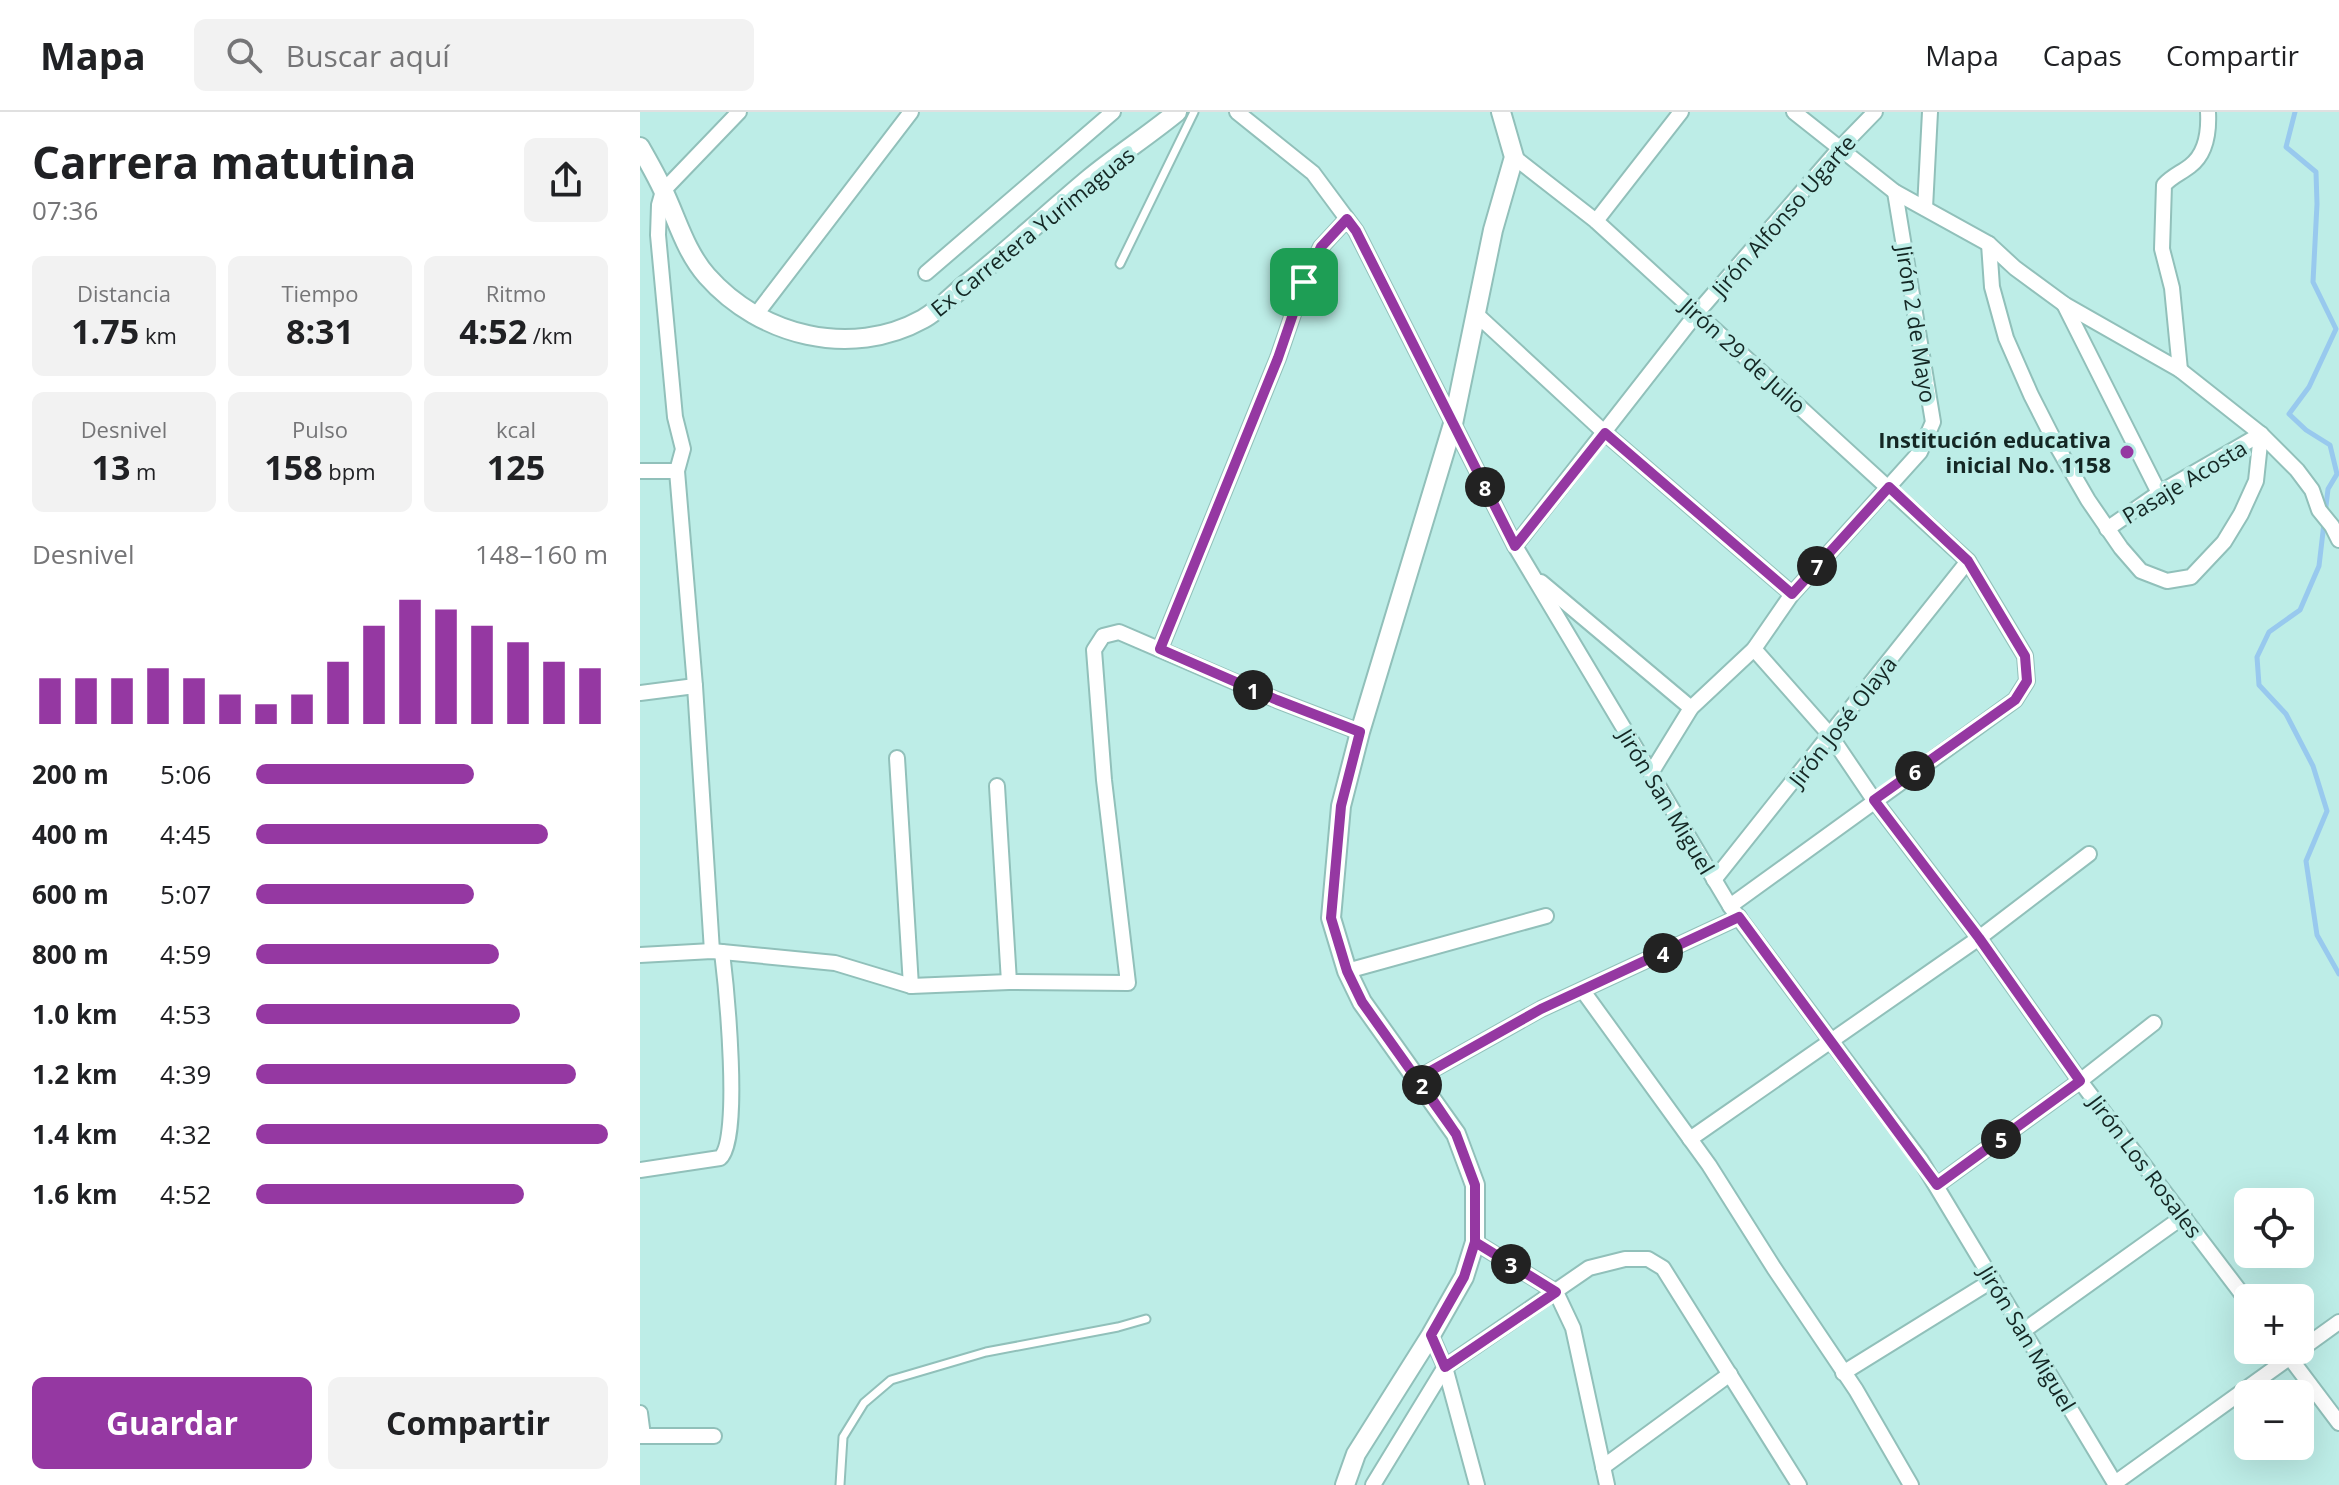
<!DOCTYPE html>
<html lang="es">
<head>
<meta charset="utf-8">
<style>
  :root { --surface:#fff; --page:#f2f2f2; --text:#202124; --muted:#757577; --line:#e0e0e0; --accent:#9538a2 }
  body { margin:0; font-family:"Open Sans",sans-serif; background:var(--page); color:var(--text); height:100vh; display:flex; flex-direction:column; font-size:30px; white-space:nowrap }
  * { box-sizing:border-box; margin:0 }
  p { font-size:26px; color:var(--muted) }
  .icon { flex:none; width:44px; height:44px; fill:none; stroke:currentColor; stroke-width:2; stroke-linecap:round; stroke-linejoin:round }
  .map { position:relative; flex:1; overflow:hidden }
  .panel { display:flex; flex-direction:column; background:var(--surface); width:640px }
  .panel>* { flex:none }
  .controls { position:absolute; left:1594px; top:1076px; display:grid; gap:16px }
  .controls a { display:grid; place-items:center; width:80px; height:80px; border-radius:12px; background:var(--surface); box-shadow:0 8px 32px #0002; font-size:40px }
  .pin { position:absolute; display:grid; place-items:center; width:68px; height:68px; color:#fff; margin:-34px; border-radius:16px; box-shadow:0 4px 12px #0006 }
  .km { position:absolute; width:40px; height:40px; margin:-20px; border-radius:50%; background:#222; color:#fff; font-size:22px; line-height:40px; text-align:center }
  .round { display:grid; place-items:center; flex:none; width:84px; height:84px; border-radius:12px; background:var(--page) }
  .summary { display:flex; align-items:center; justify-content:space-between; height:136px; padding:0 32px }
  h1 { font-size:44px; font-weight:700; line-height:60px }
  .figures { display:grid; grid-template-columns:repeat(3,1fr); gap:12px; height:136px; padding:8px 32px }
  .figures div { display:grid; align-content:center; border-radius:12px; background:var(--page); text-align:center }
  .figures b { font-size:34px; font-weight:700 }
  .figures small { font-size:22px; font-weight:400 }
  .figures p { font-size:22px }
  .chart { height:224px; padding:16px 32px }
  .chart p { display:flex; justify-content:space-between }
  .chart svg { width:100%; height:144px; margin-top:8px; stroke:var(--accent); stroke-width:6 }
  .action { display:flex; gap:16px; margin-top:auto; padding:16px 32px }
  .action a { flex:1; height:92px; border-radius:12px; background:var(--accent); color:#fff; font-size:32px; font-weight:700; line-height:92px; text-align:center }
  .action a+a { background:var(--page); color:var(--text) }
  ul { padding:0 32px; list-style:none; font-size:26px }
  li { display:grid; grid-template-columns:128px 96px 1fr; align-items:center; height:60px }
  li i { height:20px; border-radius:10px; background:var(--accent) }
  header { display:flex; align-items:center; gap:48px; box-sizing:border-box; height:112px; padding:0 40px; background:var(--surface); border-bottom:2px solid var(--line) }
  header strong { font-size:38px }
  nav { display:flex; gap:44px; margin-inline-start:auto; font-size:28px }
  .search { width:560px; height:72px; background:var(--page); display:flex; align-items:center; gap:20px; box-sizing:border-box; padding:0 28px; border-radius:12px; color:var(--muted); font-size:30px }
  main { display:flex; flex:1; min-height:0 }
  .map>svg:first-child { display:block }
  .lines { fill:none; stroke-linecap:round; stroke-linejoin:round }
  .stream { stroke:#98c9ee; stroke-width:5 }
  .service-casing { stroke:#91c0ba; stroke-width:11 }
  .minor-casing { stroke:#91c0ba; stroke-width:18 }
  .tertiary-casing { stroke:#91c0ba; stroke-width:22 }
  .service { stroke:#fff; stroke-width:7 }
  .minor { stroke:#fff; stroke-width:14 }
  .tertiary { stroke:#fff; stroke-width:18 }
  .route-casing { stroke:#fff; stroke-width:16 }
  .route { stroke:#9538a2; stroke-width:10 }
  .poi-dot { fill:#9538a2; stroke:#bdede7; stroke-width:3 }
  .labels { text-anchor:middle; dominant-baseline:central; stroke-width:8; stroke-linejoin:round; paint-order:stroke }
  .street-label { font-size:22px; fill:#142724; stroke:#bdede7 }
  .poi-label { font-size:22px; font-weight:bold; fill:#142724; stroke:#bdede7; text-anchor:end }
</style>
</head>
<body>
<header>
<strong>Mapa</strong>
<div class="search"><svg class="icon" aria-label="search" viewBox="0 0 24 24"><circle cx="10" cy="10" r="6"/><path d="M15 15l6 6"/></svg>Buscar aquí</div>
<nav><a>Mapa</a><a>Capas</a><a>Compartir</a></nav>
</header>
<main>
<section class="panel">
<div class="summary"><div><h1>Carrera matutina</h1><p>07:36</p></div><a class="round"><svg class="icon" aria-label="share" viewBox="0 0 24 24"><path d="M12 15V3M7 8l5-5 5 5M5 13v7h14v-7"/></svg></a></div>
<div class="figures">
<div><p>Distancia</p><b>1.75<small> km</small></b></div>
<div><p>Tiempo</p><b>8:31</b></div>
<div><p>Ritmo</p><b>4:52<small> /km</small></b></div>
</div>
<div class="figures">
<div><p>Desnivel</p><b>13<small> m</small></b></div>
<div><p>Pulso</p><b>158<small> bpm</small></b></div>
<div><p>kcal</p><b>125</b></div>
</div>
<div class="chart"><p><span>Desnivel</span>148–160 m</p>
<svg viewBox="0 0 160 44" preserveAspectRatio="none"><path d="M5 44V30M15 44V30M25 44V30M35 44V27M45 44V30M55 44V35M65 44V38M75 44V35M85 44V25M95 44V14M105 44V6M115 44V9M125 44V14M135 44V19M145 44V25M155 44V27"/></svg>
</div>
<ul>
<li><b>200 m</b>5:06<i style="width:62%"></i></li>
<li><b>400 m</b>4:45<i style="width:83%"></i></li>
<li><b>600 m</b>5:07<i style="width:62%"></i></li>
<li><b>800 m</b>4:59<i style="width:69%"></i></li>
<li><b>1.0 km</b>4:53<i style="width:75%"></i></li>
<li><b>1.2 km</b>4:39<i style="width:91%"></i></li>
<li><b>1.4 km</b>4:32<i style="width:100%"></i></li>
<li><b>1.6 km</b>4:52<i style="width:76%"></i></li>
</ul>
<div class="action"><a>Guardar</a><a>Compartir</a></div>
</section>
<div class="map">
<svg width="1699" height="1373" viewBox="0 0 1699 1373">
  <rect width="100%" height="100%" fill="#bdede7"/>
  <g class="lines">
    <path class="stream" d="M1655,0L1646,35L1676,60L1677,92L1673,170L1696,217L1669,275L1649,302L1666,318L1690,333L1697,362L1688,377L1679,454L1660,498L1629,520L1617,545L1619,573L1646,602L1673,654L1687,699L1666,749L1677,823L1699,862"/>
    <g class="service-casing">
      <g id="service">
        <path d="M480,152L554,0"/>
        <path d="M200,1373L203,1325L224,1291L251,1268L346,1240L478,1215L506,1207"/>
      </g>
    </g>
    <g class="minor-casing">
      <g id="minor">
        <path d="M597,0L673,61L716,119L875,434L1090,794L1281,1049L1476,1373"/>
        <path d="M1154,0L1255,80L1349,132L1375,156L1424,192L1540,258L1621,322L1657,358L1672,378L1679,398L1692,414L1699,428"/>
        <path d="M874,45L956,109L1328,449L1385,544L1387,569L1375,588L1090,794"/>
        <path d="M1285,96L1290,0"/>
        <path d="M956,109L1041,0"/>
        <path d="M1349,132L1352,175L1366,226L1391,283L1418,336L1448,388L1481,436L1501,459L1527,469L1551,465L1584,430L1601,402L1616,369L1621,322"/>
        <path d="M286,161L473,0"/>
        <path d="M1424,192L1519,381"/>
        <path d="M835,201L965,321L1152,482"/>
        <path d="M115,204L271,0"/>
        <path d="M1540,258L1532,176L1522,137L1524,73C1532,64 1541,61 1550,54C1566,42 1569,19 1568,0"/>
        <path d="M0,359H37"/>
        <path d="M1467,417L1519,381L1621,322"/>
        <path d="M875,434L1057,201L1199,37L1235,0"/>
        <path d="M901,470L1051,596"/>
        <path d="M520,537L638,246L664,170L681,135L707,107"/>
        <path d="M1114,537L1190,623L1234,688L1339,826L1440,969L1608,1190"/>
        <path d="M55,574L37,359L43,337L35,305L18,123L19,93L23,79L99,0"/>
        <path d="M0,581L55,574L72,839"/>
        <path d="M257,646L271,874"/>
        <path d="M1011,661L1051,596L1114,537L1152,482L1280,340L1293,310L1255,80"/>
        <path d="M357,674L369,870"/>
        <path d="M1074,768L1328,449"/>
        <path d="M0,843L72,839L195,851L271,874L369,870L488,871L464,668L454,538L463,524L479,520L637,588L720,620"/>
        <path d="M707,859L906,804"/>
        <path d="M943,879L1069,1053L1134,1156L1216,1278L1271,1373"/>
        <path d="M778,966L901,897L1099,805"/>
        <path d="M1050,1027L1339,826L1449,742"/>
        <path d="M0,1058L80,1046C102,1028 86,873 82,840"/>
        <path d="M1297,1073L1440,969L1514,911"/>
        <path d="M835,1130L916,1180L933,1216L967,1373"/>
        <path d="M1383,1219L1544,1104"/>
        <path d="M791,1223L805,1255L837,1373"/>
        <path d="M1644,1238L1699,1311"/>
        <path d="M1660,1238L1699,1210"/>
        <path d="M1203,1261L1353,1168"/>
        <path d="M0,1301L3,1324"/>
        <path d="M0,1324H74"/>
        <path d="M963,1355L1090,1262"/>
        <path d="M1475,1371L1660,1238"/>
        <path d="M733,1373L805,1255L949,1156L985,1147H1008L1023,1156L1159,1373"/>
      </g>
    </g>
    <g class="tertiary-casing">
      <g id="tertiary">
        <path d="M0,35C8,49 16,63 23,78C37,107 45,139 67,164C120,224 211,247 283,207C298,199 312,184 325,173C368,139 408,101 450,66C478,43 509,23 537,0"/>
        <path d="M705,1373L716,1342L791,1223L824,1165L835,1130V1073L816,1022L722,890L707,859L691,806L701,694L720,620L813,312L853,118L874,45L861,0"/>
      </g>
    </g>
    <use href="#service" class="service"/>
    <use href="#minor" class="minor"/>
    <use href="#tertiary" class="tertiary"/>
  </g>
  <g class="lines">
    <g class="route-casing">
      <path id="route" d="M664,170L638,246L520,537L637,588L720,620L701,694L691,806L707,859L722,890L816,1022L835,1073V1130L824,1165L791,1223L805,1255L916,1180L835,1130V1073L816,1022L778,966L901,897L1099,805L1297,1073L1440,969L1339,826L1234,688L1375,588L1387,569L1385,544L1328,449L1249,375L1152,482L965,321L875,434L716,119L707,107L681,135L664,170"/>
    </g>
    <use href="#route" class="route"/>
  </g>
  <circle class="poi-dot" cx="1487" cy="340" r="8"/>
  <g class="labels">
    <g class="street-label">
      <text transform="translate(1143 103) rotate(-49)">Jirón Alfonso Ugarte</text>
      <text transform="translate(392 119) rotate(-39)">Ex Carretera Yurimaguas</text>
      <text transform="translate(1277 212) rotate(81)">Jirón 2 de Mayo</text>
      <text transform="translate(1104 243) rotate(42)">Jirón 29 de Julio</text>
      <text transform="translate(1544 369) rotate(-31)">Pasaje Acosta</text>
      <text transform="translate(1202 609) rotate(-52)">Jirón José Olaya</text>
      <text transform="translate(1027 689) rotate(59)">Jirón San Miguel</text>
      <text transform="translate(1506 1054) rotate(53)">Jirón Los Rosales</text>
      <text transform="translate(1388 1226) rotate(59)">Jirón San Miguel</text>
    </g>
    <g class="poi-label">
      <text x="1471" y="327">Institución educativa<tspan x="1471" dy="25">inicial No. 1158</tspan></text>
    </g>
  </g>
</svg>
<div class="controls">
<a><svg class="icon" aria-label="locate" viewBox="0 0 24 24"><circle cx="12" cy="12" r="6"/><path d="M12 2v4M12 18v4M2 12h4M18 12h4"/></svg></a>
<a>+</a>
<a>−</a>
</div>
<div class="pin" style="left:664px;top:170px;background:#1e9e55"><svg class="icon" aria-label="arrive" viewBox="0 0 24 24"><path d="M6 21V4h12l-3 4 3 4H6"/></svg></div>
<b class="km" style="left:613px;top:578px">1</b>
<b class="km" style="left:782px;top:973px">2</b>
<b class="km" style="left:871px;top:1152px">3</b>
<b class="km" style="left:1023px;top:841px">4</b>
<b class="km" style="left:1361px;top:1027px">5</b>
<b class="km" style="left:1275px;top:659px">6</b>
<b class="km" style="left:1177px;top:454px">7</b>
<b class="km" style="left:845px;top:375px">8</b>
</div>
</main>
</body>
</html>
